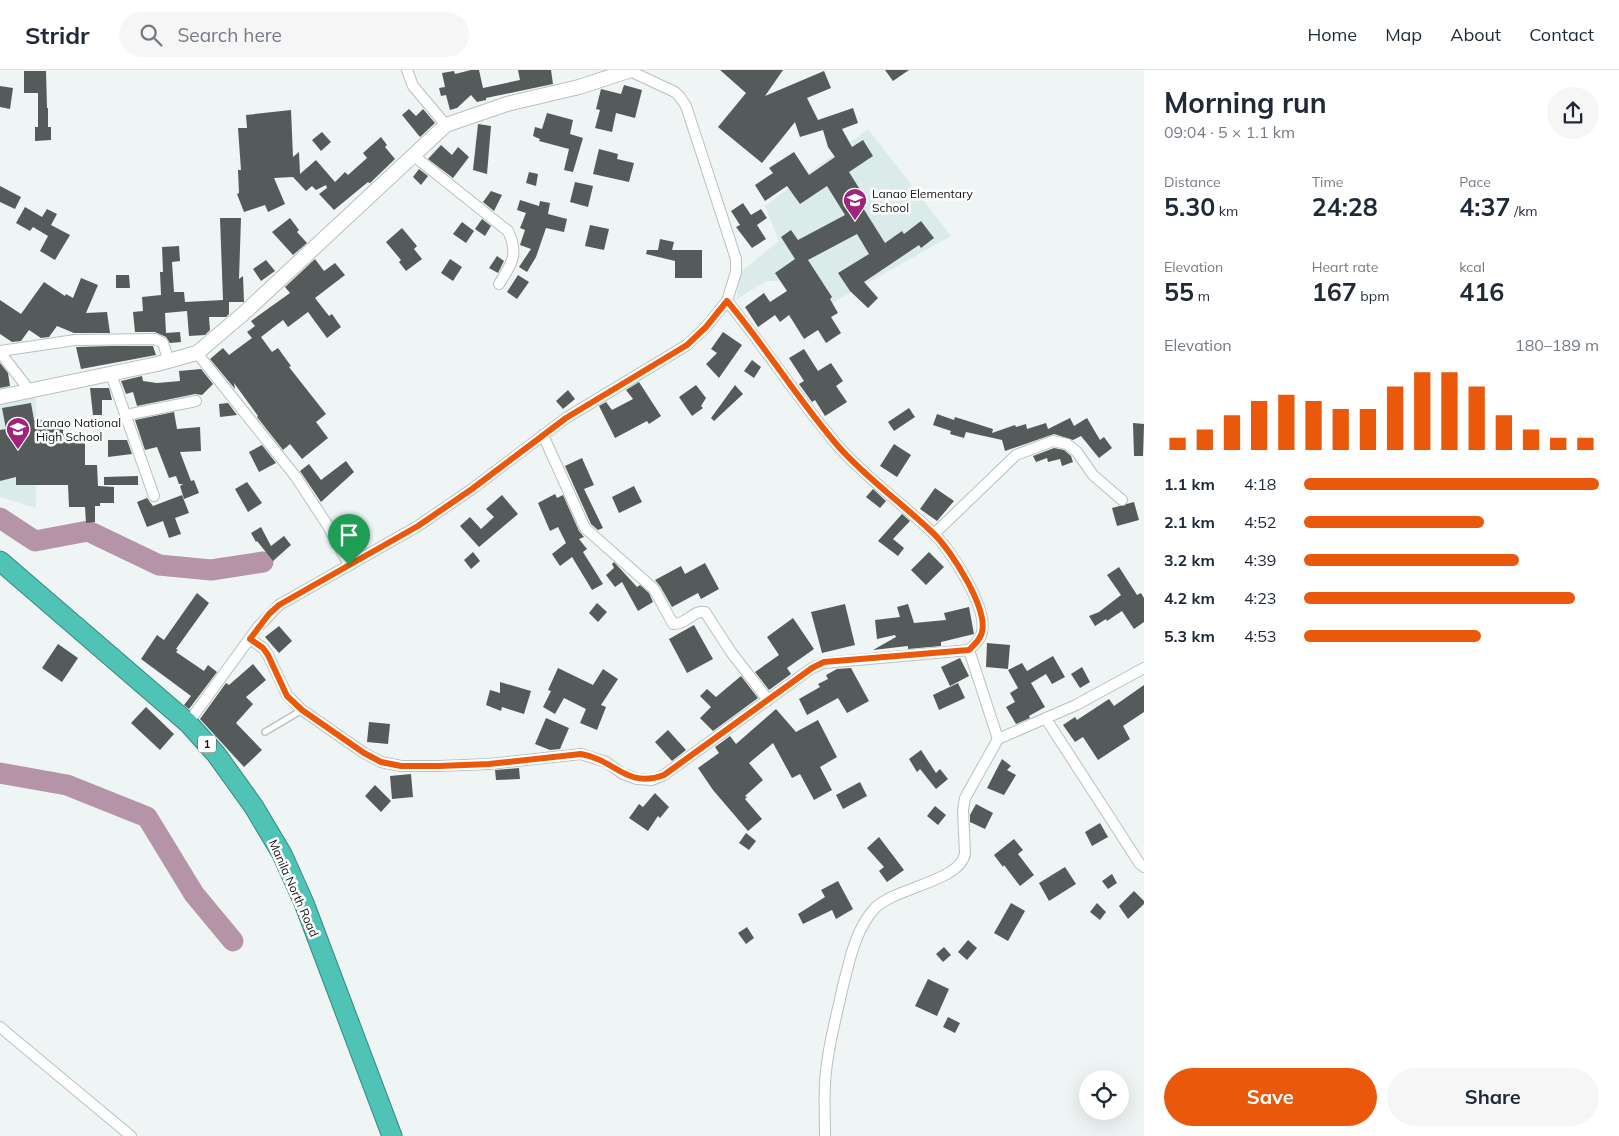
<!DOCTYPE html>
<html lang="en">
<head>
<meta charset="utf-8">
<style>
  :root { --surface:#fff; --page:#f6f6f7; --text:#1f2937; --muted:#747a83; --line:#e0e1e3; --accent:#ea580c }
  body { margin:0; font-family:Mulish,sans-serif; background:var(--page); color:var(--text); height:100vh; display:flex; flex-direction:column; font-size:19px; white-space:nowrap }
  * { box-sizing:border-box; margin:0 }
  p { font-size:16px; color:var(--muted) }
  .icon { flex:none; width:28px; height:28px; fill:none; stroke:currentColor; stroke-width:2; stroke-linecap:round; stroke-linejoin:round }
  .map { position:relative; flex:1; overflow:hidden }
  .panel { display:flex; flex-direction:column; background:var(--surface); width:475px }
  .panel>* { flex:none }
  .controls { position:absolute; left:1079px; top:1000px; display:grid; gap:10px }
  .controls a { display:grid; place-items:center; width:50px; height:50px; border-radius:50%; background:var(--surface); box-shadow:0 5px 20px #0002; font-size:25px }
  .pin { position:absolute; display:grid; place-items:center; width:42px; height:42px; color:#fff; margin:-51px -21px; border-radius:50% 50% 50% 0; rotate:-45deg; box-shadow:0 0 5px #0007 }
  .pin .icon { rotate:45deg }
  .round { display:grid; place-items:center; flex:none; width:52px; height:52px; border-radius:26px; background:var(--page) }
  .head { display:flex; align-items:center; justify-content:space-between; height:85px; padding:0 20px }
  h1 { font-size:28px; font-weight:700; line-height:38px }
  .metrics { display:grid; grid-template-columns:repeat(3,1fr); gap:8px; height:85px; padding:5px 20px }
  .metrics div { display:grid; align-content:center }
  .metrics b { font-size:25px; font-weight:700 }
  .metrics small { font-size:14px; font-weight:400 }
  .metrics p { font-size:14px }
  .chart { height:140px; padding:10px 20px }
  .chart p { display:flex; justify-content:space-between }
  .chart svg { width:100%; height:90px; margin-top:5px; stroke:var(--accent); stroke-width:6 }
  .button { display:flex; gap:10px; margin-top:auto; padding:10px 20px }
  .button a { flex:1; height:58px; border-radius:30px; background:var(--accent); color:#fff; font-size:20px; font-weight:700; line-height:58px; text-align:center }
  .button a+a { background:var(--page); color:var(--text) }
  ul { padding:0 20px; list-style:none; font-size:16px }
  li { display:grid; grid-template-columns:80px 60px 1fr; align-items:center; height:38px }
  li i { height:12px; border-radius:6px; background:var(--accent) }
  header { display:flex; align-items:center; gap:30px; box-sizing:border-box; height:70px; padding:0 25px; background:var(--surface); border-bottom:1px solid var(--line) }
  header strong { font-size:24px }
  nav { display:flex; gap:28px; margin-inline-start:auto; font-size:18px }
  .search { width:350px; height:45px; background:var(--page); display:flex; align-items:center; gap:12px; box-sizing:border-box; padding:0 18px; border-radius:28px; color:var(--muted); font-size:19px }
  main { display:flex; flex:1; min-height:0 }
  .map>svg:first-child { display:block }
  .built { fill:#dbebe9 }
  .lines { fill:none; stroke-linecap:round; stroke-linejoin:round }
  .river { stroke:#b594a7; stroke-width:21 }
  .building { fill:#555b5a }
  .lane-casing { stroke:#b9c0bf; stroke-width:8 }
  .street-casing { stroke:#b9c0bf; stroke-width:12 }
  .secondary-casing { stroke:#b9c0bf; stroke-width:16 }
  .highway-casing { stroke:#3a867d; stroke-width:21 }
  .lane { stroke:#fff; stroke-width:5 }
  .street { stroke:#fff; stroke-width:10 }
  .secondary { stroke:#fff; stroke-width:14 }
  .highway { stroke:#4fc3b5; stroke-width:19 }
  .route-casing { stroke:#fff; stroke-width:10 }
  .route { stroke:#ea580c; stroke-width:6 }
  .labels { text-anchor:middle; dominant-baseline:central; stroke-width:5; stroke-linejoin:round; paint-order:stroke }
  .shield { fill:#fff; stroke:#595b5a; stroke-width:1 }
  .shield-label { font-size:11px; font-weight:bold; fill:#121514 }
  .poi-label { font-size:12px; fill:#121514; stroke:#fff; text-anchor:start }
  .street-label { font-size:12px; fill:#121514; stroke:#fff }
</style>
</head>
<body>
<header>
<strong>Stridr</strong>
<div class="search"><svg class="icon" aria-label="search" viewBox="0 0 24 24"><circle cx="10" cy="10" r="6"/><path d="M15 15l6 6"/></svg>Search here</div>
<nav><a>Home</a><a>Map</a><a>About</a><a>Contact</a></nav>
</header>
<main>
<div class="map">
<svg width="1144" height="1066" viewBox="0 0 1144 1066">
  <rect width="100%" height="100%" fill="#eef5f4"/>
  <g class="built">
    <path d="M868,59L951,166L816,242L796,211H766L737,229L739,203L779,171L765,136Z"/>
    <path d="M36,325V438L0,427V333Z"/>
  </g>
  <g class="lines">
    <g class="river">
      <path d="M0,448L35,471L88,461L159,495L211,500L263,492"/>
      <path d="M0,703L67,715L147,747L194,824L233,871"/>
    </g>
  </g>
  <g class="building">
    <path d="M471,0H479L483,18L520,10L518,0H551L553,14L486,28V30L477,32L471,25L457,38L450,40L446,25L441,26L439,18L445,17L442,3L454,1L455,4Z"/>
    <path d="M720,0H783L765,26L824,1L831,18L807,28L818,50L853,38L858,53L842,59L852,77L863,70L873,86L849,102L864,126L858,130L885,173L902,161L904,164L921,151L934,168L921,178L919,175L864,212L878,228L868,238L850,221L838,203L869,184L857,164L808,190L832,227L830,229L838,243L831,247L841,263L826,273L818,260L804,269L789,245L780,252L775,245L758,257L745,237L764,223L770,232L787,221L775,203L795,189L781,167L791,160L798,170L845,145L827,116L800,134L787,116L765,131L755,115L773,103L769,98L794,82L809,105L835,87L828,77L823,60L800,67L795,52L762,93L718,57L746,23Z"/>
    <path d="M885,0H909L893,11Z"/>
    <path d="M24,1H46L47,38H48V57H51V70L35,71V57H38V23H24Z"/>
    <path d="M624,15L642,20L635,48L616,43L612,62L595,58L600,40L596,39L601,19L621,24Z"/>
    <path d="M0,16L13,18L10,39L0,37Z"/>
    <path d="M409,39L416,46L423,39L435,53L420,67L402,45Z"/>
    <path d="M291,40L293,87L299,82L300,104L316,90L335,112L345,102L348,105L367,88L363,83L381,67L387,75L385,77L395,89L370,113L368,112L334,140L319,124L327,118L326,115L316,120L312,116L306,121L293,107L274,108L285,134L268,142L265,135L244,142L237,124L239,123L238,100H241L238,58H247L246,45Z"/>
    <path d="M547,43L573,50L570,64L583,68L573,102L564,100L569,79L539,71L540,69L533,66L535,57L542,59Z"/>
    <path d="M478,54L491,56L487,104L473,100Z"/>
    <path d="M322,62L331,72L321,81L312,70Z"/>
    <path d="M441,75L452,85L458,77L469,87L453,108L428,89Z"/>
    <path d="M599,79L618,84L617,89L634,93L629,112L593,104Z"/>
    <path d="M419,99L428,106L421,115L413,107Z"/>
    <path d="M529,102L538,104L536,116L526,113Z"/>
    <path d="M575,112L593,116L588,137L570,132Z"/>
    <path d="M0,116L21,127L15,139L0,132Z"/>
    <path d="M491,121L502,125L494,141L483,132Z"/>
    <path d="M520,130L539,136L540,131L550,133L548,144L567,149L564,162L546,158L536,187L527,202L519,197L531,179L520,175L525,160L520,158L526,143L517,140Z"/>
    <path d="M743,133L751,145L761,139L767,148L757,155L766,169L752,178L736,157L740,155L731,141Z"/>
    <path d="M25,137L42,147L47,139L57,144L51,155L70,165L55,190L40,181L48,166L33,157L30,161L16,153Z"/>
    <path d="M220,148H241L239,209L243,206L244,232H229V244L226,247H209L210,260L205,265L189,266L187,241L165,243L166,263L180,262L181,272L170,273L166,267L155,262H135L133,242L143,241L142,227L161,225L160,202H163L162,177L179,176L180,191L172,192L174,222H184L185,232L223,230Z"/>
    <path d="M290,148L299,160L297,162L307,173L293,185L272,162Z"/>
    <path d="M482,149L491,156L485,166L475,159Z"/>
    <path d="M462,152L474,161L466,173L453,164Z"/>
    <path d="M590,155L609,159L604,180L585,176Z"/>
    <path d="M402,158L417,176L414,179L422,189L406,201L399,192L401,190L386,172Z"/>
    <path d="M660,169L674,172L672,180H702V208H675V191L646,184L647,180H658Z"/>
    <path d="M497,186L504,191L498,203L489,198Z"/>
    <path d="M315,189L324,201L335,193L345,205L315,228L329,246L332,244L341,257L327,268L308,242L288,257L283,250L261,267L272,282L278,278L291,296L289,297L326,344L316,352L328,368L302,389L290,374L283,380L257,347L258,346L234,313L235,319L210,289L223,278L229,285L252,268L247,262L255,256L251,251L290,223L285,217Z"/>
    <path d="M450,189L462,197L453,211L441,203Z"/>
    <path d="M266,190L275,201L261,211L253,199Z"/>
    <path d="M116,205H129L130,218H116Z"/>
    <path d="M518,205L529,212L517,229L507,222Z"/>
    <path d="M81,208L98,215L86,243L107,242L110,263H74L57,256L49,267L41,268L29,260L21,271L12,272L0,264V230L21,244L44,212L65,226L66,224L73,228Z"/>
    <path d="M723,262L742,275L719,308L706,294L717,283L711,279Z"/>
    <path d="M111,276H153L156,285L81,299L76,277Z"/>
    <path d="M804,279L818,301L831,293L843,311L836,316L847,332L825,346L815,330L812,332L799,314L804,311L789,288Z"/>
    <path d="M752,290L761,297L754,308L744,301Z"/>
    <path d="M0,293L8,303L10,316L0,318Z"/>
    <path d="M201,299L213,314L202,325L195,324L137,336L133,322L126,324L121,311L142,306L143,311L157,313L180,311L179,301Z"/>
    <path d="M639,312L661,346L649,354L647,351L615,368L599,336L606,332L612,340L633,329L626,320Z"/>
    <path d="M696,315L706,328L701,336L703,338L692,346L679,327Z"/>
    <path d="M735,315L743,324L714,351L711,348Z"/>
    <path d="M90,318H109L112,330H102V345H93Z"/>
    <path d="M568,320L575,329L563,339L556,331Z"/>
    <path d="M31,333L34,350H63V364H85V395H97L98,416L114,417V433H100V436H95V452L86,453L85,437H69L68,415H16V407L0,411V360L6,359L2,338Z"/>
    <path d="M228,333L237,345L220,347L219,334Z"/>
    <path d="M909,338L915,347L894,361L888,352Z"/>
    <path d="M174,342L177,359L200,357L201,381L180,382L191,411L194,410L199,423L184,429L180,416L183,414H179L176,406L169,408L157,377L145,380L135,350Z"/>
    <path d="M937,344L954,350L955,347L993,359L992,363L1015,355L1016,357L1026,354L1027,359L1046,353L1048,359L1070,348L1074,356L1087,348L1100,370L1104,367L1112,378L1099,388L1081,366L1073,370L1054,364L1005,381L1002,370L966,362L964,368L950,364L951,361L933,355Z"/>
    <path d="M1133,353L1144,354L1143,386H1134Z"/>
    <path d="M108,370H127L132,384L108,387Z"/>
    <path d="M894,374L911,385L897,407L880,396Z"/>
    <path d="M262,375L276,393L259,402L249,382Z"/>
    <path d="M1054,378L1064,380L1071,386L1073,392L1062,396L1060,389L1048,392L1047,388L1036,392L1033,386Z"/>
    <path d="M582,388L594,415L584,419L603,458L598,460L591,454L565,396Z"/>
    <path d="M346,391L354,402L321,432L300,401L309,394L321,410Z"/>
    <path d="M138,406V415H104V407Z"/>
    <path d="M247,412L262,433L248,442L235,419Z"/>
    <path d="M634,416L642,432L619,443L612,427Z"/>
    <path d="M935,418L954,431L937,451L920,439Z"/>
    <path d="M873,419L886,431L880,438L866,427Z"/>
    <path d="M555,424L557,428L563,425L579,461L584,467L579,469L587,479L583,482L603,514L592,520L572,487L560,496L552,484L566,473L558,457L550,461L538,433Z"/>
    <path d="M182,425L189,443L175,448L181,464L169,468L163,451L147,457L137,432L147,428L153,436Z"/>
    <path d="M502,425L518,444L479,477L460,456L470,447L481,459L494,447L486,439Z"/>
    <path d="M1134,432L1139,450L1117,456L1112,438Z"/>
    <path d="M902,444L910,451L893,469L904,478L898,486L878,471Z"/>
    <path d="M261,457L271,476L284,466L291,475L273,491L257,471L256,472L251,463Z"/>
    <path d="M473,482L480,491L471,499L464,490Z"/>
    <path d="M929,482L944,497L926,515L911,500Z"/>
    <path d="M614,492L637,517L640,515L649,523L653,532L638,541L622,512L615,517L606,505L614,498L612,494Z"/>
    <path d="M705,493L719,519L701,529L698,523L672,537L660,516L655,510L681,496L685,504Z"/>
    <path d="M1119,497L1137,525L1141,523L1144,528V552L1134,559L1122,541L1107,551L1106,549L1095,556L1089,546L1099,542L1121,525L1107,505Z"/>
    <path d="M197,523L209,533L176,579L178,580L176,582L204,601L208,595L217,602L189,639L184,635L191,626L141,589L157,565L164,570Z"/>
    <path d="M597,533L607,542L598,552L589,543Z"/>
    <path d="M845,534L855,575L822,583L811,542Z"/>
    <path d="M908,534L914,553L946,550L944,543L969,537L974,564L941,572V576L908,579V576L873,580L896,567L895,565L877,569L875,550L900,547L897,537Z"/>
    <path d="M793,548L814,579L787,598L791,604L769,620L755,602L779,585L767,567Z"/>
    <path d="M694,555L713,589L687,603L669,569Z"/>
    <path d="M279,556L292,571L279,583L265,567Z"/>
    <path d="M987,573L1010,575L1008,599L986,597Z"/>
    <path d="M58,574L78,588L62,612L42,598Z"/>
    <path d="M1053,586L1065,607L1052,614L1046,604L1031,613L1045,637L1029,646L1030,648L1016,654L1006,637L1015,632L1010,623L1018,618L1008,600L1022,593L1027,601Z"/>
    <path d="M960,588L969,606L950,616L941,597Z"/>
    <path d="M253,594L266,610L246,627L253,634L236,653L262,680L244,697L200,649L226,613L229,615Z"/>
    <path d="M1082,597L1090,612L1080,618L1071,604Z"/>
    <path d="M558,598L593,615L603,599L618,609L601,635L606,637L597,660L580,653L586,639L564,628L555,644L543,637L551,621L548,620Z"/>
    <path d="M851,598L869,631L847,643L838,628L807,645L799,629L820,617L818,614L828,609L826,605L837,599Z"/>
    <path d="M741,606L758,628L713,661L700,648L711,637L700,626L707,619L716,627Z"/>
    <path d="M500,612L531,621L524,644L502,637L501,641L486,635L490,620L500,623Z"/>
    <path d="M958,613L965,628L939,640L933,625Z"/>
    <path d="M1144,615V642L1123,656L1130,669L1098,690L1083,667L1075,672L1063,655L1075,647L1077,650L1109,629L1114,636Z"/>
    <path d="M146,637L174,664L160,680L131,653Z"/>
    <path d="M776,639L796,662L818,650L837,687L820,697L832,720L814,730L800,704L792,708L773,673L749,693L763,710L745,726L747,727L745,729L762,749L748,761L713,720L698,698L719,683L715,677L722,672L730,666L736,674Z"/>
    <path d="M546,648L569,658L560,679L550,680L535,674Z"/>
    <path d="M369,652L390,654L388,674L367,672Z"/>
    <path d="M668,660L686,680L672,691L655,672Z"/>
    <path d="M921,680L936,703L940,699L948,709L936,719L920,699L917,702L909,689Z"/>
    <path d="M1002,689L1011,696L1007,700L1016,705L1004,725L987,718Z"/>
    <path d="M519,698L520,709L496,710L495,700Z"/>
    <path d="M411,704L413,727L392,729L390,706Z"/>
    <path d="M860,712L867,726L843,739L836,725Z"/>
    <path d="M375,715L391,731L381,742L365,726Z"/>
    <path d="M655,723L669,737L660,748L658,746L648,761L629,748L639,734L643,737Z"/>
    <path d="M976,734L993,743L985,759L970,752V745Z"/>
    <path d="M935,736L946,745L938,755L927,746Z"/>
    <path d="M1100,753L1108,767L1092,776L1085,762Z"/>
    <path d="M746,763L756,771L749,780L739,773Z"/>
    <path d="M879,767L904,800L887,812L879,801L884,797L867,778Z"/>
    <path d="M1014,769L1023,780L1018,784L1034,805L1020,816L1004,795L1003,797L994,785Z"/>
    <path d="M1065,797L1076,814L1049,831L1039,813Z"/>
    <path d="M1112,804L1117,813L1108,819L1102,811Z"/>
    <path d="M838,811L853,839L836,849L832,840L803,854L798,844L825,827L821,820Z"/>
    <path d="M1134,821L1144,831V834L1128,849L1119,836Z"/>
    <path d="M1011,833L1025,841L1008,871L994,863Z"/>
    <path d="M1097,833L1106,842L1100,850L1090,842Z"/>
    <path d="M747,857L754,868L746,874L738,863Z"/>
    <path d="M968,870L977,878L967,890L958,882Z"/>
    <path d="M944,877L951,885L943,892L936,884Z"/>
    <path d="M928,909L949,919L937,946L915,936Z"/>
    <path d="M948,947L960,953L955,963L943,957Z"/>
  </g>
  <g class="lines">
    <g class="lane-casing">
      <path id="lane" d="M265,662L302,640"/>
    </g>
    <g class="street-casing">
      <g id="street">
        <path d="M407,0L413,16L446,55"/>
        <path d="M414,86L508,161C519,184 512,194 499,214"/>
        <path d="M0,281L75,270L155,269L163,273L169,292"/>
        <path d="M0,282L29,320"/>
        <path d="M197,283L296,407L328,456L349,495"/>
        <path d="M111,304L154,426"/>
        <path d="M126,345L196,331"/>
        <path d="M543,365L585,458L654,519L673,554C686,555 694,539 705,542L731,582L768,630"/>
        <path d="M934,464L1016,385L1053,371L1067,374L1077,382L1093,405L1122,430"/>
        <path d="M250,569L263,578L268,585L287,625L302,640L364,683L381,692L401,696H439L489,694L581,684L606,692L623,704L637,709L652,710L664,705L812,598L824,593L969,580C974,575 981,569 982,562C988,538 951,480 933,463C902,433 866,408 838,376C798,330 766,278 727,231"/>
        <path d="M969,580L998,669"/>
        <path d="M1046,649L1140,794L1144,797"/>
        <path d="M188,653L258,557L279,535L418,456L472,419L566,348L687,275L706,257L727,231L736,202V189L686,36L680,27L675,22L630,1"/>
        <path d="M0,957L131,1066"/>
        <path d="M825,1066C825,1048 824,1030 825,1013C827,980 836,948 843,916C850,889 855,861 874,839C895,817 959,812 965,784L963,740L965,728L998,669L1076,635L1144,598"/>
      </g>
    </g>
    <g class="secondary-casing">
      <path id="secondary" d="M0,327L157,294L197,283L243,244L446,55L507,34L579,17L631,0"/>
    </g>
    <g class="highway-casing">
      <path id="highway" d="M0,491L188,653L216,684L254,737L282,784L304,833L392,1066"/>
    </g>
    <use href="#lane" class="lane"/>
    <use href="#street" class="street"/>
    <use href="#secondary" class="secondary"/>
    <use href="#highway" class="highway"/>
  </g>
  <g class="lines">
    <g class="route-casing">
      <path id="route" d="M727,231C766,277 798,330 838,376C866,408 902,433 933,463C951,480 988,538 982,562C981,569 974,575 969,580L824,592L812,598L664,705C626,719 616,690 581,684L489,694L439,696H401L381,692L364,683L302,640L287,626L268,585L263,578L250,569L269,544L279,535L418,456L472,419L566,348L687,275L706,257Z"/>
    </g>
    <use href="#route" class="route"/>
  </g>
  <defs>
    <g id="school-pin" transform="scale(1.25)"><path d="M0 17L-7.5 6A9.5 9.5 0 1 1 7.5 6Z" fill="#9f257c" stroke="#fff"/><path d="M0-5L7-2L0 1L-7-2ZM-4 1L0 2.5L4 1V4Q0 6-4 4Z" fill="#fff"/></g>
  </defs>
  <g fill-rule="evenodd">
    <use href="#school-pin" x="855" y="130"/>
    <use href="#school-pin" x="18" y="359"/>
  </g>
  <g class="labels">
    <rect class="shield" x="198" y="665.5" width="18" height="17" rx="4"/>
    <g class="shield-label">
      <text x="207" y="674">1</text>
    </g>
    <g class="poi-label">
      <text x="872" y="123">Lanao Elementary<tspan x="872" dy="14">School</tspan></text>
      <text x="36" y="352">Lanao National<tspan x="36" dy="14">High School</tspan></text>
    </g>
    <g class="street-label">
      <text transform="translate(294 818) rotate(66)">Manila North Road</text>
    </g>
  </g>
</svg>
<div class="controls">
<a><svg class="icon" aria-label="locate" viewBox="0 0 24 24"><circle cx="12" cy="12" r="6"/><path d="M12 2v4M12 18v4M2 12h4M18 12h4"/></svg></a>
</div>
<div class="pin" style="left:349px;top:495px;background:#1e9e55"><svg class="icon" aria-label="arrive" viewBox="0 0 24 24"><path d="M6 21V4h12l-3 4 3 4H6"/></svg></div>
</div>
<section class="panel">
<div class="head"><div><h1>Morning run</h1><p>09:04 · 5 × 1.1 km</p></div><a class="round"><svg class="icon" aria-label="share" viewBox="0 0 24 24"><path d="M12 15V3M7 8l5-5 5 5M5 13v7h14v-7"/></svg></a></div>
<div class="metrics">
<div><p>Distance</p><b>5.30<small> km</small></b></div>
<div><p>Time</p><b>24:28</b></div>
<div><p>Pace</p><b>4:37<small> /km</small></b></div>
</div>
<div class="metrics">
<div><p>Elevation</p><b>55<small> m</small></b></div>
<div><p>Heart rate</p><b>167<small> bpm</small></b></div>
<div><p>kcal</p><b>416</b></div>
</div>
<div class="chart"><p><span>Elevation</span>180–189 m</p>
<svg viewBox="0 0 160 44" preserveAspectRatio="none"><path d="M5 44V38M15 44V34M25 44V27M35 44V20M45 44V17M55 44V20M65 44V24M75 44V24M85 44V13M95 44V6M105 44V6M115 44V13M125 44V27M135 44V34M145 44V38M155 44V38"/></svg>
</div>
<ul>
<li><b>1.1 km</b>4:18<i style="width:100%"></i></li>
<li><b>2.1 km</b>4:52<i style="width:61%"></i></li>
<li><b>3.2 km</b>4:39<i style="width:73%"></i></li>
<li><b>4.2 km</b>4:23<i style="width:92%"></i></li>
<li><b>5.3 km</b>4:53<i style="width:60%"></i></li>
</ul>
<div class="button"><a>Save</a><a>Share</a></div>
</section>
</main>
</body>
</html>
